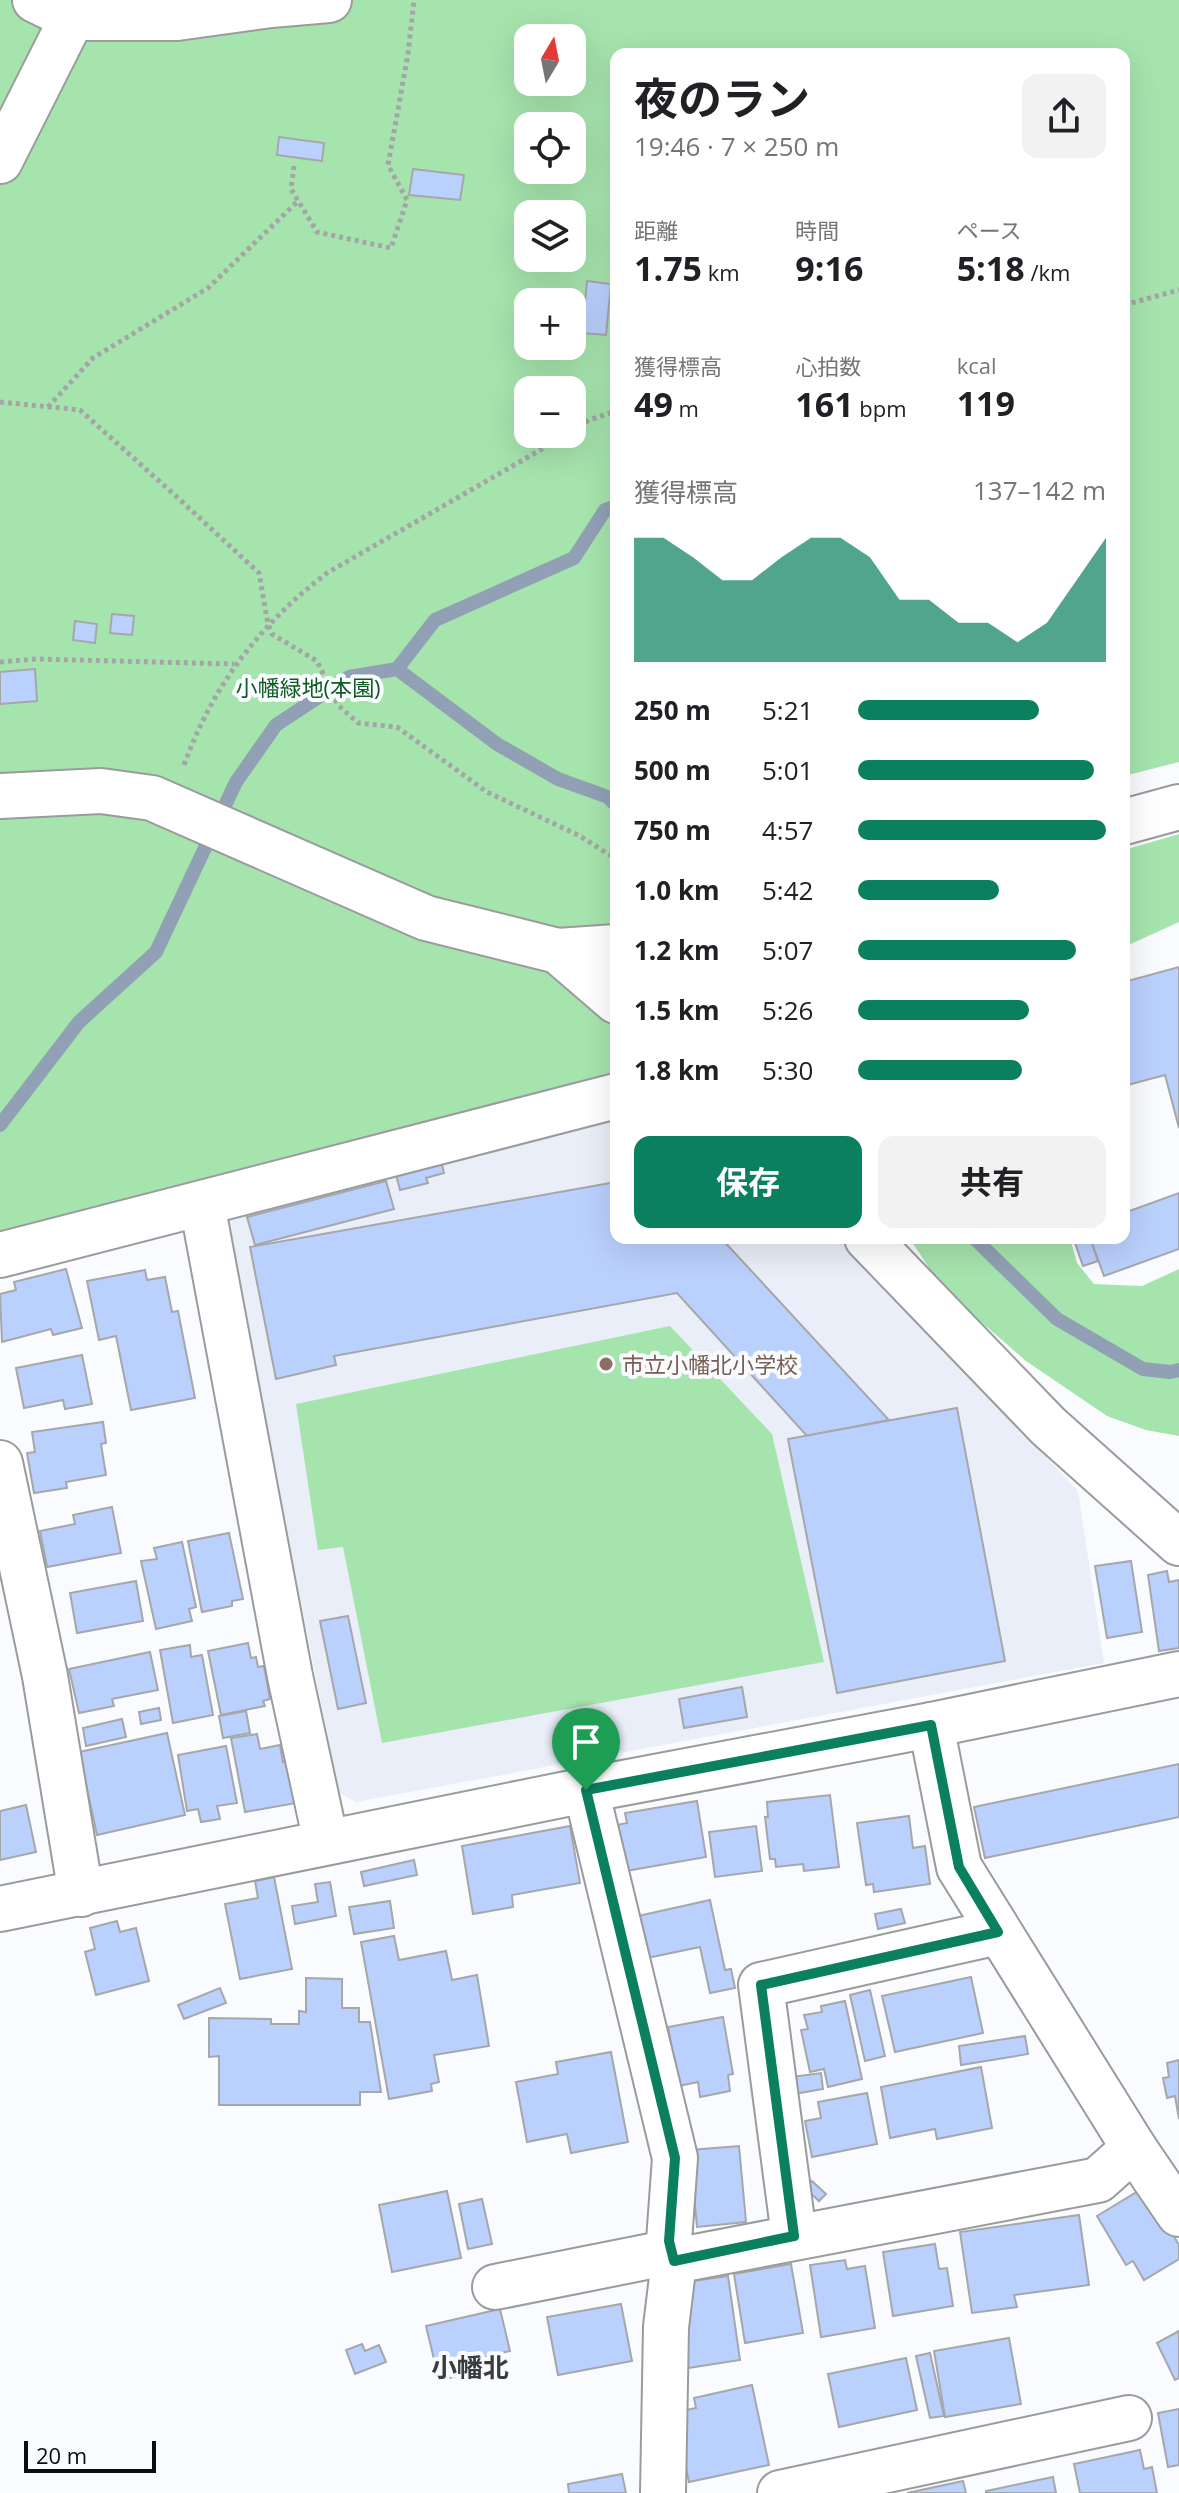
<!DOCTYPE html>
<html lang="ja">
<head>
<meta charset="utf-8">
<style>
  :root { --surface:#fff; --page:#f2f2f2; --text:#202124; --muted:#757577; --accent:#0a805e }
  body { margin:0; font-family:"Open Sans","Noto Sans JP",sans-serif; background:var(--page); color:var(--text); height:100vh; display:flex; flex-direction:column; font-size:30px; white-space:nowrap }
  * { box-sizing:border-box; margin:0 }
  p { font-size:26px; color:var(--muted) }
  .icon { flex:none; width:44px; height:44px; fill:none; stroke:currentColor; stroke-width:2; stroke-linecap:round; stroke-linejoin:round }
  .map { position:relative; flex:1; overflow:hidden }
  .panel { position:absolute; left:610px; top:48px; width:520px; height:1196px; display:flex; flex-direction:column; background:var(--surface); border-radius:16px; box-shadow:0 8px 32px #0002 }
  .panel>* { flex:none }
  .needle { width:52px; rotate:10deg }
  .fabs { position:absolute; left:514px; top:24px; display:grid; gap:16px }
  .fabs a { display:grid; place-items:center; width:72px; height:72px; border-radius:16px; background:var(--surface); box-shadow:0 8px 32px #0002; font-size:40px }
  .scale { position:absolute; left:24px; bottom:20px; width:132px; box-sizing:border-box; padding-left:8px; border:4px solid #0c0d0d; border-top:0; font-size:22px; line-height:28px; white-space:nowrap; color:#0c0d0d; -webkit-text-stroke:6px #f9fbfe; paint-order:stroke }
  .pin { position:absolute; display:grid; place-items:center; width:68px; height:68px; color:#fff; margin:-82px -34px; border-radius:50% 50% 50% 0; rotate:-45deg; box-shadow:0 0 8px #0007 }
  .pin .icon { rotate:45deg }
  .round { display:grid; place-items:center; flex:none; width:84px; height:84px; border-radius:16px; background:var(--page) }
  .summary { display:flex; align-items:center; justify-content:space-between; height:136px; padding:0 24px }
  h1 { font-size:44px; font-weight:700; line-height:60px }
  .figures { display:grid; grid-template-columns:repeat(3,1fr); gap:12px; height:136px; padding:8px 24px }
  .figures div { display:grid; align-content:center }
  .figures b { font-size:34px; font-weight:700 }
  .figures small { font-size:22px; font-weight:400 }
  .figures p { font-size:22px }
  .chart { height:224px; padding:16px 24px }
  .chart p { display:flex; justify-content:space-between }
  .chart svg { width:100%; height:144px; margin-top:8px; fill:var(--accent); opacity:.7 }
  .button { display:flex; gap:16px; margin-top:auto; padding:16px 24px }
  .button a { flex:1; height:92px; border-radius:16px; background:var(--accent); color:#fff; font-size:32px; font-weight:700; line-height:92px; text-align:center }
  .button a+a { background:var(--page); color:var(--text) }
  ul { padding:0 24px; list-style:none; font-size:26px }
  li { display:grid; grid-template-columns:128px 96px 1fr; align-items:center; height:60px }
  li i { height:20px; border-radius:10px; background:var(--accent) }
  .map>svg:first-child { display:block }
  .built { fill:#e9eef8 }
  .green { fill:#a6e4ad; fill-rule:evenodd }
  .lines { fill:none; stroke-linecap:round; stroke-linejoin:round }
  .stream { stroke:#91a0b4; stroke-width:14 }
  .building { fill:#bad0fd; stroke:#a6a7aa; stroke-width:2 }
  .minor-casing { stroke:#999b9d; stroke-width:48 }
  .path { stroke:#a4a5a7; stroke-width:5; stroke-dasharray:4 4; stroke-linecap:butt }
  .minor { stroke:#fff; stroke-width:44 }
  .route-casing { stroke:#fff; stroke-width:16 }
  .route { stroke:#0a805e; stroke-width:10 }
  .education-dot { fill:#8d6e63; stroke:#f9fbfe; stroke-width:3 }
  .labels { text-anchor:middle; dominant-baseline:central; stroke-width:8; stroke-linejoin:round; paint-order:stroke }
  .park-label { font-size:22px; fill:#0e5b23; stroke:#f9fbfe }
  .education-label { font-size:22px; fill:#785e54; stroke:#f9fbfe; text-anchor:start }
  .quarter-label { font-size:26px; font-weight:bold; fill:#3b3c3e; stroke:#f9fbfe }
</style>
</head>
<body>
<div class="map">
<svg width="1179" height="2493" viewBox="0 0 1179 2493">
  <rect width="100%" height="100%" fill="#f9fbfe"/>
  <path class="built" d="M616,1108V1238H839L1078,1491L1104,1663L356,1802L339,1793L227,1230L235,1202Z"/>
  <g class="green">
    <path d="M0,0H1179V762L1124,776V54H616V1089L0,1250ZM528,38H572V82H528ZM528,126H572V170H528ZM528,214H572V258H528ZM528,302H572V346H528ZM528,390H572V434H528Z"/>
    <path d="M1179,834V922L1124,947V850Z"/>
    <path d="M913,1238H1070L1077,1263L1094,1284L1142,1286L1179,1269V1436L1146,1430L1107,1416L1026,1361L943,1289L912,1242Z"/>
    <path d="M670,1326L772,1434L824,1662L382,1743L343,1547L318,1550L296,1404Z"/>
  </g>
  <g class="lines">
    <g class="stream">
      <path d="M397,669L497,744L558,779L608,797L616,805"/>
      <path d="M0,1125L79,1022L156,952L236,782L276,725L349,677L397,669L435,620L574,558L605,510L616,506"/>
      <path d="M974,1238L1057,1319L1143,1369L1170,1372L1179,1370"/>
    </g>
  </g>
  <g class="building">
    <path d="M279,137L324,143L322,161L277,155Z"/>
    <path d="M413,169L464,175L460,200L409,195Z"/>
    <path d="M587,281L611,284L606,335L582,333Z"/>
    <path d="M112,614L134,616L132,635L110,633Z"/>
    <path d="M75,621L97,624L95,643L73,640Z"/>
    <path d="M35,669L37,701L0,704V672Z"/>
    <path d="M1179,967V1128L1165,1075L1124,1086V982Z"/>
    <path d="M440,1156L444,1173L426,1178L428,1183L400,1190L394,1167Z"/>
    <path d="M386,1181L394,1209L255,1245L247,1217Z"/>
    <path d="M616,1182V1238H721L889,1420L807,1436L677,1293L334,1356L336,1365L276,1379L250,1247Z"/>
    <path d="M1179,1193V1249L1104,1276L1090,1238H1124V1213Z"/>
    <path d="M1079,1238H1090L1098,1261L1083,1266L1074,1240Z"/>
    <path d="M66,1269L82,1328L53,1335L51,1329L2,1342L0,1294L16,1290L14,1282Z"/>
    <path d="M145,1270L147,1280L165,1277L172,1312L178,1311L195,1398L131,1410L116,1336L99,1340L87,1281Z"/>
    <path d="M82,1355L92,1404L65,1409L63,1400L24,1408L16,1368Z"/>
    <path d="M957,1408L1005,1661L837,1693L788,1439Z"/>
    <path d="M103,1422L106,1443L101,1444L106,1475L66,1482L67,1488L34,1493L27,1453L35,1452L32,1432Z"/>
    <path d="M112,1507L121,1553L47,1567L40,1531L75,1524L73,1515Z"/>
    <path d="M229,1533L243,1599L232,1601V1606L202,1612L188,1541Z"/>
    <path d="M182,1542L196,1607L189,1609L192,1621L156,1629L141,1561L157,1559L154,1548Z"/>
    <path d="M1131,1561L1142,1632L1107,1638L1095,1566Z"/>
    <path d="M1167,1571L1169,1582L1179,1580V1648L1159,1651L1148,1575Z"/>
    <path d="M136,1581L143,1621L77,1633L70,1593Z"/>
    <path d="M348,1616L366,1703L338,1709L320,1621Z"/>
    <path d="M248,1643L251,1658L256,1657L258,1667L264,1666L270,1699L263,1701L265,1706L221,1715L208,1651Z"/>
    <path d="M190,1645L191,1657L202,1655L213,1715L173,1723L160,1650Z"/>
    <path d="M150,1652L158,1690L112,1699L114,1706L79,1713L69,1669Z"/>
    <path d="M742,1687L747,1717L684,1728L679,1699Z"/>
    <path d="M159,1708L161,1720L141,1724L139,1712Z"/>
    <path d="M246,1711L250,1733L223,1738L219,1716Z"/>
    <path d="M122,1719L126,1737L86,1746L83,1728Z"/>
    <path d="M167,1733L185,1815L97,1835L79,1752Z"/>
    <path d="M257,1734L260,1749L280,1745L283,1762L288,1760L296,1803L245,1812L231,1738Z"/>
    <path d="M226,1746L237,1803L217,1806L220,1819L201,1822L198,1809L187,1811L178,1755Z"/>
    <path d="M1179,1764V1817L985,1858L974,1807Z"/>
    <path d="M830,1795L839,1867L804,1871L803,1864L776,1867L775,1859H770L765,1817H768L767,1802Z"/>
    <path d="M697,1801L706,1857L620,1872L612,1826L627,1823L625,1813Z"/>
    <path d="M26,1805L36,1852L0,1860V1811Z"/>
    <path d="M909,1816L913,1848L925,1846L930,1884L874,1892L873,1884L866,1885L857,1823Z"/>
    <path d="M570,1826L580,1883L512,1895L513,1907L473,1914L462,1846Z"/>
    <path d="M756,1826L762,1871L715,1877L709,1832Z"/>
    <path d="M414,1860L417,1875L364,1886L361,1872Z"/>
    <path d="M274,1877L292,1969L240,1979L225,1904L258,1898L255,1881Z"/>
    <path d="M330,1882L336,1916L295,1924L292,1906L318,1902L315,1884Z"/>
    <path d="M710,1900L725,1970L731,1969L735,1988L710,1993L700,1947L647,1958L638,1916Z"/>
    <path d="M390,1901L394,1928L354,1934L349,1907Z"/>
    <path d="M901,1909L905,1923L878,1929L875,1914Z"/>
    <path d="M117,1921L120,1932L136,1928L149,1981L96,1995L85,1952L95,1949L90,1928Z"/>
    <path d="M394,1936L399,1960L446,1951L452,1980L477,1975L489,2046L434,2055L439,2082L431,2084L432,2091L389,2099L361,1942Z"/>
    <path d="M971,1977L983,2033L895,2052L882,1996Z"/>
    <path d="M306,1978L342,1979V2008H359V2022H370L381,2092H360V2105H219V2056L209,2057V2018L271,2019V2024H299V2011L306,2012Z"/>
    <path d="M220,1988L226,2003L184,2019L178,2005Z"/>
    <path d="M870,1990L885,2056L865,2061L850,1995Z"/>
    <path d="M845,2001L862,2079L828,2087L824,2069L810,2072L801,2030L808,2029L804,2015L822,2012L821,2006Z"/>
    <path d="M723,2017L733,2074L728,2075L730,2091L700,2097L698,2082L679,2086L668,2027Z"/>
    <path d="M1025,2036L1028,2054L961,2065L959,2046Z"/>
    <path d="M611,2052L628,2142L571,2153L567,2134L527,2142L516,2082L558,2074L556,2062Z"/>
    <path d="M1179,2060V2119L1175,2096L1167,2098L1163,2078L1169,2077L1167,2063Z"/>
    <path d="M981,2067L992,2128L937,2139L935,2129L890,2138L881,2087Z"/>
    <path d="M821,2073L823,2089L794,2094L791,2077Z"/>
    <path d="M867,2093L877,2144L812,2157L805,2121L821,2118L818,2102Z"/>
    <path d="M739,2146L746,2222L697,2227L690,2150Z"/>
    <path d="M812,2181L826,2194L819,2201L805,2188Z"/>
    <path d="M1145,2187L1179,2245V2259L1144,2280L1133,2261L1126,2265L1097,2216Z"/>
    <path d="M447,2191L461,2258L392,2272L379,2205Z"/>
    <path d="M482,2199L492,2244L468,2249L459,2204Z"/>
    <path d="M1079,2215L1089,2285L1014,2295L1017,2307L972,2313L960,2232Z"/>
    <path d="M935,2244L939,2269L947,2268L953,2306L893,2316L883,2252Z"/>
    <path d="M845,2260L847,2269L865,2266L875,2328L821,2337L810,2265Z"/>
    <path d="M791,2264L803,2333L745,2343L734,2274Z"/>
    <path d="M728,2276L740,2360L688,2368L679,2308L686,2282Z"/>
    <path d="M621,2304L632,2361L558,2375L547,2317Z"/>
    <path d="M500,2309L510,2351L466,2361L469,2374L439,2380L426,2326Z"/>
    <path d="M1179,2331V2378L1175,2380L1157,2343Z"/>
    <path d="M1009,2338L1021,2404L945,2417L934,2351Z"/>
    <path d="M362,2344L365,2351L379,2345L386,2362L355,2374L346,2350Z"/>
    <path d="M930,2353L944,2416L930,2418L916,2356Z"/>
    <path d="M906,2358L917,2410L839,2427L828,2374Z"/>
    <path d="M752,2385L769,2465L689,2482L677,2427L681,2411L696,2408L694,2398Z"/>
    <path d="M1179,2409V2465L1168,2467L1158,2413Z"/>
    <path d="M1140,2450L1144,2469L1152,2467L1157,2493H1080L1074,2464Z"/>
    <path d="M622,2474L626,2493H569L568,2484Z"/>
    <path d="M1053,2477L1056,2493H986V2491Z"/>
    <path d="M963,2481L966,2493H907Z"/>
  </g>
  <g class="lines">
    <g class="minor-casing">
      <g id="minor">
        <path d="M35,0L72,18H177L271,5L329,0"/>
        <path d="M0,161L72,18"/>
        <path d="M0,796L101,791L152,798L426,918L558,951L616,947"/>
        <path d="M1124,822L1179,807"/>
        <path d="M558,951L616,1001"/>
        <path d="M202,1204L290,1676L326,1842"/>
        <path d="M867,1238L1048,1426L1179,1543"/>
        <path d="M0,1255L616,1096"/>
        <path d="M0,1463L45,1676L81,1894"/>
        <path d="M931,1725L959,1867L1134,2148L1179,2214"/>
        <path d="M586,1790L675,2158L669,2241L674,2261"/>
        <path d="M0,1909L586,1790L931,1725L1179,1674"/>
        <path d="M794,2236L761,1985L998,1932"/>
        <path d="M495,2287L671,2252"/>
        <path d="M663,2493L666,2327L674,2261L1098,2180L1134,2148"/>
        <path d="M780,2493L1129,2418"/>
      </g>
    </g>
    <g class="path">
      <path d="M294,166L291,189L317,232L391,248L407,200L388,165L408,54L414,0"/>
      <path d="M1124,305L1179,290"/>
      <path d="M0,402L80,410L178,498L259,573L268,624L272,634L317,661L338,705L358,723L397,727L487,792L580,836L616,859"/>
      <path d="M48,407L93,358L208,288L298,201"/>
      <path d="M572,431L589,420L616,411"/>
      <path d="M0,662L36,659L234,664"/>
      <path d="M184,765C213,685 260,624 327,573L568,434"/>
    </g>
    <use href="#minor" class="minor"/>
  </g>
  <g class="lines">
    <g class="route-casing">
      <path id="route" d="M931,1725L959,1867L998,1932L761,1985L794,2236L674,2261L669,2241L675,2158L586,1790Z"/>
    </g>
    <use href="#route" class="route"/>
  </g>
  <circle class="education-dot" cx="606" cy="1364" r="8"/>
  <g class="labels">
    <g class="park-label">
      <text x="308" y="687">小幡緑地(本園)</text>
    </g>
    <g class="education-label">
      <text x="622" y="1364">市立小幡北小学校</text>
    </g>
    <g class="quarter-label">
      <text x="470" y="2367">小幡北</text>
    </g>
  </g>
</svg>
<div class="fabs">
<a><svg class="needle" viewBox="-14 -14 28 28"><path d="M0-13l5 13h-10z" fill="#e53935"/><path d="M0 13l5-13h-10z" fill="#757577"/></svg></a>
<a><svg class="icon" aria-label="locate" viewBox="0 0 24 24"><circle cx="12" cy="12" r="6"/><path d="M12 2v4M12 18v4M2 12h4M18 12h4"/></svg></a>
<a><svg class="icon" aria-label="layers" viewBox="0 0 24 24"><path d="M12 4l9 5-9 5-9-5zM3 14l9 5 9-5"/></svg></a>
<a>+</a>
<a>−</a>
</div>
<div class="scale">20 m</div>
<div class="pin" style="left:586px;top:1790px;background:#1e9e55"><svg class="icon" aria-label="arrive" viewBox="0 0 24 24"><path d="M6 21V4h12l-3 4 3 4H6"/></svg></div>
<section class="panel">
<div class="summary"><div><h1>夜のラン</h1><p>19:46 · 7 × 250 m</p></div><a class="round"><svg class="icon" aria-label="share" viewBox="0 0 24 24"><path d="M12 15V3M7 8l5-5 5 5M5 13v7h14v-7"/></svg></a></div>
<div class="figures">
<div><p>距離</p><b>1.75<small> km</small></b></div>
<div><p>時間</p><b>9:16</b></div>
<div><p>ペース</p><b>5:18<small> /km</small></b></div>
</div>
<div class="figures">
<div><p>獲得標高</p><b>49<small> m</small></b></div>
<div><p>心拍数</p><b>161<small> bpm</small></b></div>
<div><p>kcal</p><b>119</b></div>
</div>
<div class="chart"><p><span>獲得標高</span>137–142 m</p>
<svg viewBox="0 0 160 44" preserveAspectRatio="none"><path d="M0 44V6L10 6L20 12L30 19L40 19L50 12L60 6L70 6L80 12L90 25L100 25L110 32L120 32L130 38L140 32L150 19L160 6V44z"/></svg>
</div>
<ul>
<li><b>250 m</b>5:21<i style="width:73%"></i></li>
<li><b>500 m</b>5:01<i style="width:95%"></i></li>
<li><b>750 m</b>4:57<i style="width:100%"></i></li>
<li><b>1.0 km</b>5:42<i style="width:57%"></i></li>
<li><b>1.2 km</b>5:07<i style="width:88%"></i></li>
<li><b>1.5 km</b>5:26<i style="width:69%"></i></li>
<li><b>1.8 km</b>5:30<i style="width:66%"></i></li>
</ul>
<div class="button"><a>保存</a><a>共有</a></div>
</section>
</div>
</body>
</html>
